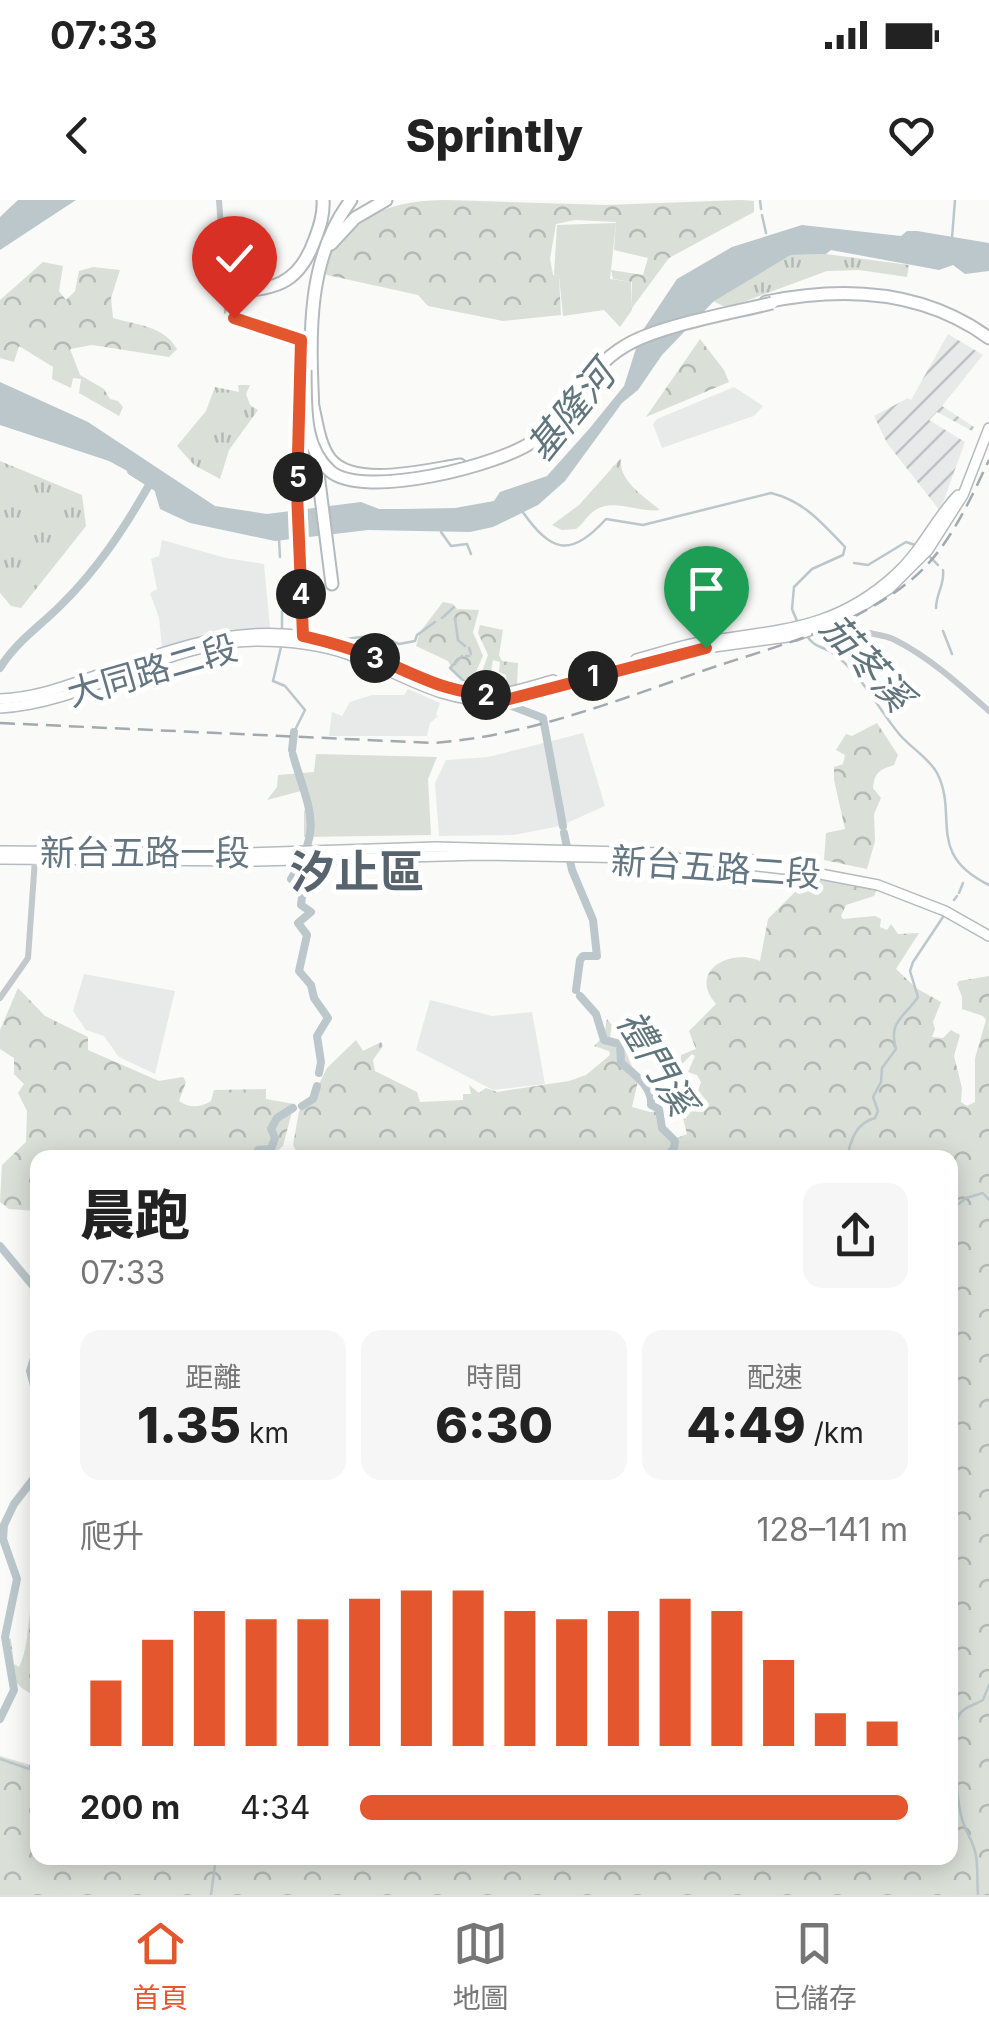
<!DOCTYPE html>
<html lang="zh-TW">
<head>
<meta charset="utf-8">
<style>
  :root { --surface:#fff; --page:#f6f6f6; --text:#222; --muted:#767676; --line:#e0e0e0; --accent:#e4572e }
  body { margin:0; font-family:Inter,"Noto Sans TC",sans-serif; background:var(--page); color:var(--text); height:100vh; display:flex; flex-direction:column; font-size:38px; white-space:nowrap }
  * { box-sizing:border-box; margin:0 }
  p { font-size:32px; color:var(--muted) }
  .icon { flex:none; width:55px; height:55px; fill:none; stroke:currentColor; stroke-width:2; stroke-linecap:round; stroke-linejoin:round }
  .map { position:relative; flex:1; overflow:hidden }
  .sheet { position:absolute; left:30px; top:950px; width:928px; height:715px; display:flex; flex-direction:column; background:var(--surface); border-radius:20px; box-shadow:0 5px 25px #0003 }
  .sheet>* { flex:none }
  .pin { position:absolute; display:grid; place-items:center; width:85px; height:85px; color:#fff; margin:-102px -42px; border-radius:50% 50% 50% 0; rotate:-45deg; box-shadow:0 0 10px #0007 }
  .pin .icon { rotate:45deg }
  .km { position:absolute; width:50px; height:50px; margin:-25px; border-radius:50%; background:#222; color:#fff; font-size:28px; line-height:50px; text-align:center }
  .round { display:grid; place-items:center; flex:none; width:105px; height:105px; border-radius:20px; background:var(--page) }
  .head { display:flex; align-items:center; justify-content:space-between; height:170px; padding:0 50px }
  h1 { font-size:55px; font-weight:800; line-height:75px }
  .metrics { display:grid; grid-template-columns:repeat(3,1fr); gap:15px; height:170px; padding:10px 50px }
  .metrics div { display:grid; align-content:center; border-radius:20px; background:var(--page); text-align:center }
  .metrics b { font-size:50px; font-weight:800 }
  .metrics small { font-size:28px; font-weight:400 }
  .metrics p { font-size:28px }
  .chart { height:280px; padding:20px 50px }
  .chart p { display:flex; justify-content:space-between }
  .chart svg { width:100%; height:180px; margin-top:10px; stroke:var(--accent); stroke-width:6 }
  ul { padding:0 50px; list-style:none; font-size:32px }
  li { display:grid; grid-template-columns:160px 120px 1fr; align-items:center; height:75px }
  li i { height:25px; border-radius:12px; background:var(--accent) }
  .status { display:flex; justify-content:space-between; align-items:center; height:70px; padding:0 50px; background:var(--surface); direction:ltr }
  .status svg { height:28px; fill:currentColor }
  header { display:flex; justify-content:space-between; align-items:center; height:130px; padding:0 50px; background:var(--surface); font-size:45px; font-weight:800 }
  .tabs { display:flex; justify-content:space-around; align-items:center; height:140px; border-top:2px solid var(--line); background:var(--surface); font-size:28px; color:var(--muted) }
  .tabs a { display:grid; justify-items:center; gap:5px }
  .tabs .on { color:var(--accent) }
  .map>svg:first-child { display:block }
  .built { fill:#e8e9e9 }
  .industrial { fill:url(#industrial-furrows) }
  .grass { fill:url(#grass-tufts) }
  .forest { fill:url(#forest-crowns) }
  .pitch { fill:#dadfd7 }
  .water { fill:#bbc7cb }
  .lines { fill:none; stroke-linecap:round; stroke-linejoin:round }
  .stream { stroke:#bbc7cb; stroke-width:2.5 }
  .river { stroke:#bbc7cb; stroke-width:8 }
  .major-casing { stroke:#b5babe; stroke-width:12 }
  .highway-casing { stroke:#b4b9bd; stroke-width:15 }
  .minor { stroke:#c3c8cc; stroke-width:6 }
  .major { stroke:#fff; stroke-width:9 }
  .highway { stroke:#fff; stroke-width:11 }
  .rail { stroke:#a2aab0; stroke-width:2.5; stroke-dasharray:15 8; stroke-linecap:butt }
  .highway-bridge-casing { stroke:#b4b9bd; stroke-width:15; stroke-linecap:butt }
  .highway-bridge { stroke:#fff; stroke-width:11 }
  .route-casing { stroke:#fff; stroke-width:20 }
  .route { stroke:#e4572e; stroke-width:12 }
  .labels { text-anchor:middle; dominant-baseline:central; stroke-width:10; stroke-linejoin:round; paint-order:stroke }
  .street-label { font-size:35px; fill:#657683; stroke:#fff }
  .water-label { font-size:38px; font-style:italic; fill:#60757c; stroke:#fff }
  .district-label { font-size:45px; font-weight:bold; fill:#57646e; stroke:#fff }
</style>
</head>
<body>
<div class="status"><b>07:33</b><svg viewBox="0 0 49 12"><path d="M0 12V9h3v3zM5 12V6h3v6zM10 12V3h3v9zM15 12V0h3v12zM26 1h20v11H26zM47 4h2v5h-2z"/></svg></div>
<header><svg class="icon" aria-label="back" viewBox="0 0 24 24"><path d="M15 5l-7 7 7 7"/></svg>Sprintly<svg class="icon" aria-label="heart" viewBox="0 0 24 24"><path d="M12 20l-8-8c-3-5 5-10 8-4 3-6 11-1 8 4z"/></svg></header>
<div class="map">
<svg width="989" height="1695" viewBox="0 0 989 1695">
  <defs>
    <pattern id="industrial-furrows" width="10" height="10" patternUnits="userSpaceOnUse" patternTransform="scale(2.5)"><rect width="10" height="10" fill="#e8e9e9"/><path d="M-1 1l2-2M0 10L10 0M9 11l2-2" fill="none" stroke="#c0c1c2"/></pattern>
    <pattern id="grass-tufts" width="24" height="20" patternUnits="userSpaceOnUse" patternTransform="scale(2.5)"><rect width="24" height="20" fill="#dadfd7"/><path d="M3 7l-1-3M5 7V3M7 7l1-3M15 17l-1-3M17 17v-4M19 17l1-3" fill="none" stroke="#b4b9b4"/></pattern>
    <pattern id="forest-crowns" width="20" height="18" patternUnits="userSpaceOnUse" patternTransform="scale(2.5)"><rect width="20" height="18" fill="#dadfd7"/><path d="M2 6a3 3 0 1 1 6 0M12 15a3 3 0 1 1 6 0" fill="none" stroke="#b4b9b4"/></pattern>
  </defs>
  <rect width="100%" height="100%" fill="#fafaf8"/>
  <g class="built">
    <path d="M734,187L763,206L754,216L742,220L662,248L653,224L657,219Z"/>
    <path d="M162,340L226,358L264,364L270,428L228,431L162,447L159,418L150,393L157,389L151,359L159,356Z"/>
    <path d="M408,489L440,503L436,514L438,516L430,523L427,536H329L332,512L342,516L350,502L372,495H404Z"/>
    <path d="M583,533L605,606L560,626L514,635L439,636L435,583L446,560L488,557Z"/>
    <path d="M84,774L175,791L155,874L119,857L104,836L86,830L73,811Z"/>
    <path d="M430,800L492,816L532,812L545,884L493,890L416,850Z"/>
  </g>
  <path class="industrial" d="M948,134L983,155L942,206L974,227L972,231L937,212L929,220L965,242L940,311L887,243L874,216L908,198L911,200Z"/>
  <g class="grass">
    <path d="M826,54L909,65L907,77L859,70L827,71L727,108L713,101L791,55Z"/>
    <path d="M238,185H250L246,194L250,205L258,210L229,250L220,279L194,265L177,246L206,211L215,187L239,192Z"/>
    <path d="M621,258C618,281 644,296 660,310C638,313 613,297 594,311C587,316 583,324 576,329L562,330L552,325L579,305Z"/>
    <path d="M0,261L82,295L86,326L21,408L11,406L0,393Z"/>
  </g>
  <g class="forest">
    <path d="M446,0L606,5L742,0L754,1V12L669,58L632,108V82L613,79L611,70L643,75L648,58L614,50L616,22L575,20L556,24L550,59L553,75L559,76L561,115L503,121L428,106L418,95L327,75L323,70C343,16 393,0 446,0Z"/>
    <path d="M43,62L63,66L59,91L66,100L75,91L79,71L93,67L120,70L111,98L113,118C137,125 164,126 177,149L169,157L92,145L70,149L80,175L104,189L110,199L118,201L123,207L119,216L79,193L81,179L73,178L71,188L52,179L53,167L19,146L14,162L0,158V100Z"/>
    <path d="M700,139L724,170L729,182L646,217Z"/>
    <path d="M443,402L453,404L457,409L479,410L473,432L483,456L470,485L454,472L448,461L416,446L420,432Z"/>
    <path d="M480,425L503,430L499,455L502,461L518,463L517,485L507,487L506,475L499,472L500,462L493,460L488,489L476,488L488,455L478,433Z"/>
    <path d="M877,523L898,555L894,565C879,570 875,572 873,588L881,598L874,614L875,641L867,669L824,660L826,633L845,629L834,580V567L843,564L845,555L836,550L846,534L852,536Z"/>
    <path d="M825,678L877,689L874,696L846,705L841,716L843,719L875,716L881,719L880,727L887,730L891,724L898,734L919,733L896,769L916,788L941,802L933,822L935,829L932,837L943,838L951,830L960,835L954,856L962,888L961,902L967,906L975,902V858L986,820L983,816L962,809V797L957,784L959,781L989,776V1695H0V1556L37,1567L38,1658H950V958H300L293,945L299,911L313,896L327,868L356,840L363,851L381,842L383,846L373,860L375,871L417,892L420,902L463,900V894H471L469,885L479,893L486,888L497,892L569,881L586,875L610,855L609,851L594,846L604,836L607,819L612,825L610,837L622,843L638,881L632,907L650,912L661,911L665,930L677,938L687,934L682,914L686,902L696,897L701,882L697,875L688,872L695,856L692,854L681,865V855L696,849L689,831L716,804C687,771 731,748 760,761L768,719L800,687Z"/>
    <path d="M18,788L45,816L88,837V850L159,881L183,877L186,882L179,901C189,908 200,908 211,901L214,890L266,889V899L294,904L283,946L269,958H38L37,1011L9,1009L0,1002L2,965L26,942L27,911L18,893L24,884L14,874V858L0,849V830Z"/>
    <path d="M37,1391V1510L30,1493C8,1482 8,1462 6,1438L11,1439L14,1464L19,1467C31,1444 25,1414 37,1391Z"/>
  </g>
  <g class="pitch">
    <path d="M616,23L610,79L631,82L632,110L620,127L604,110L563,116L559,76L554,75L557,25Z"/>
    <path d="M316,554L437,557L428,579L431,635L304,637V611L307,608L301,591L267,600L277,587L278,575L314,572Z"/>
  </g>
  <g class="water">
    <path d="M18,0H76L0,50V17Z"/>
    <path d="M802,25L901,36L907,31H917L989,43V71L965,74L953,65L939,70L831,50L826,54L791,55L714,101L662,155L638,190L622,203L565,281L538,305L493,327L470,332L368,330L275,341L190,323L160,309L153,285L109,261L0,225V182L88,222L215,306L267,314L361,302L379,309H403L455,308L494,301L500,292L547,276L589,229L624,186L641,133L677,79L732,47Z"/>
  </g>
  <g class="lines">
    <g class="stream">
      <path d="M760,0L761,9"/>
      <path d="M762,15L766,33"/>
      <path d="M952,38L955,0"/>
      <path d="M522,311C551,352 570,359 606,319L643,325L771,293C804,301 822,323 845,347L843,355L812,369L794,387L792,409L797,421"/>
      <path d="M441,332L451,346L467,344L471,354"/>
      <path d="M279,339L280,357"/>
      <path d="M929,356L938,365"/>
      <path d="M854,363L868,365L906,342L915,345"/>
      <path d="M936,408C936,393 945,385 943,370"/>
      <path d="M282,411V429"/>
      <path d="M442,418L454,407"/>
      <path d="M455,418L458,440L465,446"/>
      <path d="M943,431L952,454"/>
      <path d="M807,436C814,447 821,446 831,452C862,473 877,508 900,535C911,548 929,558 937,573C959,615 925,654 989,685"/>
      <path d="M338,440L377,435L399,444L415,441L417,435L435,422"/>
      <path d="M281,447L273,481L285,486L305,510L294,532"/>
      <path d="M469,448L471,454"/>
      <path d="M462,456L450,468L469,486"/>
      <path d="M466,456H469"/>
      <path d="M959,693L963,683"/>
      <path d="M954,700L957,696"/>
      <path d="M847,958C851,939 856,923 875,918L878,911L873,897L881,882L882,868L896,849C888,821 904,818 918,797L910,771L913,762L943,717"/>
      <path d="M950,1011L966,998L983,993L989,1000"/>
      <path d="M0,1559L38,1572"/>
      <path d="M211,1695L215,1665L211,1658"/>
      <path d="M978,1695C977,1682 978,1668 976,1656C974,1642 965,1631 962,1619C957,1602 951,1532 958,1517C962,1507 975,1505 983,1500L989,1485"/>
    </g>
    <g class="river">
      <path d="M131,271L161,290"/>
      <path d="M0,468C15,443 40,426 60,406C97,370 124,329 149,285"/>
      <path d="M499,501L543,518L563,626"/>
      <path d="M292,550L294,532"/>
      <path d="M293,555C309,611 324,626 291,679L303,689L301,705L311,712L298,723L307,735L299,771L311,785L314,798L328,818L317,836L321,862L319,873"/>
      <path d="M564,633L572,670L593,720L597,756H583L580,760L576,790"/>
      <path d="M580,796L596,814L604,840L620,844L621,863C634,874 653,887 651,905L659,909L662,928L675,941L674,948L666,958"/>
      <path d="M302,906L313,899L317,886"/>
      <path d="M255,958L258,950L271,949L275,938L271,929L277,918L293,908"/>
      <path d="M0,1046L38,1092"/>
      <path d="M38,1146L30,1171L38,1200"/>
      <path d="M0,1519L14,1490L5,1437L17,1379L3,1339L4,1325L14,1304L38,1273"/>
    </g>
    <g class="major-casing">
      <g id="major">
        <path d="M636,459C656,454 676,447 696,443C774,429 832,433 896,374C922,350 935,319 958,295"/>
        <path d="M0,499C37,498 68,485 103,473C169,450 234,425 304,436C363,445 412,486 470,494C498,498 527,487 553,480"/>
        <path d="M0,508C89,503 167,441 257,441C287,441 318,444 347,454C403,473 435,502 498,501L699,449L795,436L844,418L889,389L928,350L963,295L989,228"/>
        <path d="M0,651L245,653L436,647L662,653"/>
        <path d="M717,656L811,666"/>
        <path d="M0,659L257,661L481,655L695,659L810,672L878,685L945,711L989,736"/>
      </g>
    </g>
    <g class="highway-casing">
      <g id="highway">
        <path d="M331,44L355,18L386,0"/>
        <path d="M226,71L234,84L243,89"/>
        <path d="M227,92C273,89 298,87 315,39C320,26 324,14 323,0"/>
        <path d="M766,102C844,86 923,90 989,138"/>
        <path d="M313,207C317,224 319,244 330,259C354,289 426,270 460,265"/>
        <path d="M313,212C310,139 305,61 351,0"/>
        <path d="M315,250L332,384"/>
      </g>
    </g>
    <g class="minor">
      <path d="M219,0L227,112L234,118L301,140V172"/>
      <path d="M301,209L297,292L303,437"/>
      <path d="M844,417C852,435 877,432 893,439C928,456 960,485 989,511"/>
      <path d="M0,798L28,758L35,659"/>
    </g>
    <use href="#major" class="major"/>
    <use href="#highway" class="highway"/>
    <path class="rail" d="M0,523L433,543C529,536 621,499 711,468C779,445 855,427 911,380C948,350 969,302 989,260"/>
    <g class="highway-bridge-casing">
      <path id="highway-bridge" d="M305,170C306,205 302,246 330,271C363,300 502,265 535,240C569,213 587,168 625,146C657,126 732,113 772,103"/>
    </g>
    <use href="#highway-bridge" class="highway-bridge"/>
  </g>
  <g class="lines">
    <g class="route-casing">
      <path id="route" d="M234,118L301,140L297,292L303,436C329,442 354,449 378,459C419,476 452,496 498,494V502L706,448"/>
    </g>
    <use href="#route" class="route"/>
  </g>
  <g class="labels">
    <g class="street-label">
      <text transform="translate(152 470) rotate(-16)">大同路二段</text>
      <text x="145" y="652">新台五路一段</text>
      <text transform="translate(716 667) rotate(4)">新台五路二段</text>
    </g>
    <g class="water-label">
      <text transform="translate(570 211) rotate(-51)">基隆河</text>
      <text transform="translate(867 462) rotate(48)">茄苳溪</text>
      <text transform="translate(657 862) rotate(59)">禮門溪</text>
    </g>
    <g class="district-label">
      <text x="357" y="671">汐止區</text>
    </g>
  </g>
</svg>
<div class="pin" style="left:706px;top:448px;background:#1e9e55"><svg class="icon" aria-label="arrive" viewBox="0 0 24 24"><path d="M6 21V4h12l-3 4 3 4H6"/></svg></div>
<div class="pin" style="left:234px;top:118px;background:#d93025"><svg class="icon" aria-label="check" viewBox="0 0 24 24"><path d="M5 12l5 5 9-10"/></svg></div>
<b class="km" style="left:593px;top:476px">1</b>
<b class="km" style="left:486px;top:495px">2</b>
<b class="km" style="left:375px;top:458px">3</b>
<b class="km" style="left:301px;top:394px">4</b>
<b class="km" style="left:298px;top:277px">5</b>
<section class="sheet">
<div class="head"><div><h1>晨跑</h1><p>07:33</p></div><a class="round"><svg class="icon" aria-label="share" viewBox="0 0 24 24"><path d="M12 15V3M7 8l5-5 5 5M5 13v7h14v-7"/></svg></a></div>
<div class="metrics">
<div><p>距離</p><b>1.35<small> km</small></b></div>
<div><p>時間</p><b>6:30</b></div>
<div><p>配速</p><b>4:49<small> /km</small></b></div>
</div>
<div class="chart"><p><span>爬升</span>128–141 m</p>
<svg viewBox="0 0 160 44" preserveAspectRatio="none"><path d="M5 44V28M15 44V18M25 44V11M35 44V13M45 44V13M55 44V8M65 44V6M75 44V6M85 44V11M95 44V13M105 44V11M115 44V8M125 44V11M135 44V23M145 44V36M155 44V38"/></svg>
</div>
<ul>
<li><b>200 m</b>4:34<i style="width:100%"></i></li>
</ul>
</section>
</div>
<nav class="tabs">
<a class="on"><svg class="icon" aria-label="home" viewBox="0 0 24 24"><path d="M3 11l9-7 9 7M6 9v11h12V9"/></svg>首頁</a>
<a><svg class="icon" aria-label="map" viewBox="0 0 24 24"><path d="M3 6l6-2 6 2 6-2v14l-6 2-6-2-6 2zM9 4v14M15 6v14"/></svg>地圖</a>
<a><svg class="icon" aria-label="saved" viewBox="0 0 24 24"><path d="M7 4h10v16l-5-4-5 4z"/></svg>已儲存</a>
</nav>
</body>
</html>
